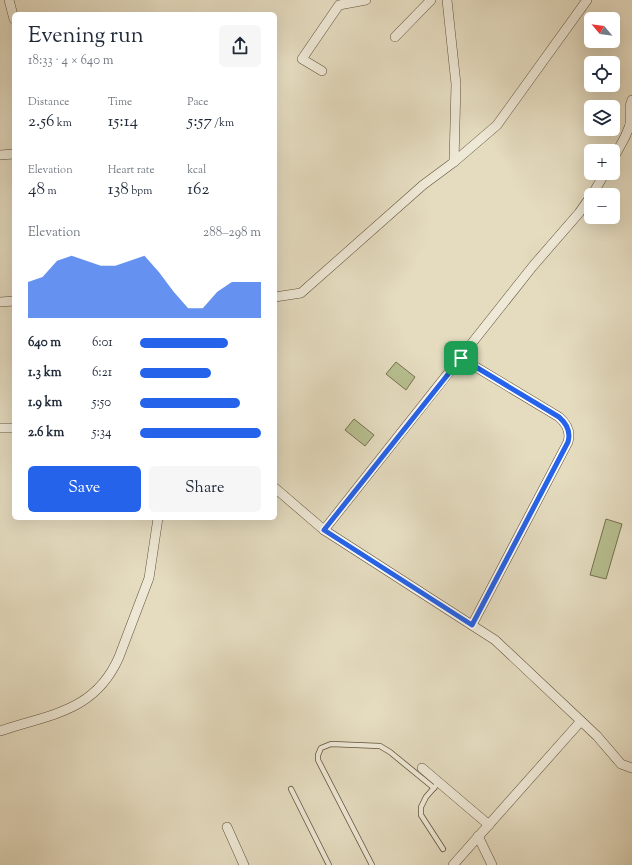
<!DOCTYPE html>
<html lang="en">
<head>
<meta charset="utf-8">
<style>
  :root { --surface:#fff; --page:#f6f6f7; --text:#1f2937; --muted:#747a83; --accent:#2563eb }
  body { margin:0; font-family:"Sorts Mill Goudy",serif; background:var(--page); color:var(--text); height:100vh; display:flex; flex-direction:column; font-size:15px; white-space:nowrap }
  * { box-sizing:border-box; margin:0 }
  p { font-size:13px; color:var(--muted) }
  .icon { flex:none; width:22px; height:22px; fill:none; stroke:currentColor; stroke-width:2; stroke-linecap:round; stroke-linejoin:round }
  .map { position:relative; flex:1; overflow:hidden }
  .sheet { position:absolute; left:12px; top:12px; width:265px; height:508px; display:flex; flex-direction:column; background:var(--surface); border-radius:6px; box-shadow:0 4px 16px #0002 }
  .sheet>* { flex:none }
  .needle { width:26px; rotate:299deg }
  .fabs { position:absolute; left:584px; top:12px; display:grid; gap:8px }
  .fabs a { display:grid; place-items:center; width:36px; height:36px; border-radius:6px; background:var(--surface); box-shadow:0 4px 16px #0002; font-size:20px }
  .pin { position:absolute; display:grid; place-items:center; width:34px; height:34px; color:#fff; margin:-17px; border-radius:8px; box-shadow:0 2px 6px #0006 }
  .round { display:grid; place-items:center; flex:none; width:42px; height:42px; border-radius:6px; background:var(--page) }
  .overview { display:flex; align-items:center; justify-content:space-between; height:68px; padding:0 16px }
  h1 { font-size:22px; font-weight:600; line-height:30px }
  .figures { display:grid; grid-template-columns:repeat(3,1fr); gap:6px; height:68px; padding:4px 16px }
  .figures div { display:grid; align-content:center }
  .figures b { font-size:17px; font-weight:600 }
  .figures small { font-size:11px; font-weight:400 }
  .figures p { font-size:11px }
  .chart { height:112px; padding:8px 16px }
  .chart p { display:flex; justify-content:space-between }
  .chart svg { width:100%; height:72px; margin-top:4px; fill:var(--accent); opacity:.7 }
  .primary-button { display:flex; gap:8px; margin-top:auto; padding:8px 16px }
  .primary-button a { flex:1; height:46px; border-radius:6px; background:var(--accent); color:#fff; font-size:16px; font-weight:600; line-height:46px; text-align:center }
  .primary-button a+a { background:var(--page); color:var(--text) }
  ul { padding:0 16px; list-style:none; font-size:13px }
  li { display:grid; grid-template-columns:64px 48px 1fr; align-items:center; height:30px }
  li i { height:10px; border-radius:5px; background:var(--accent) }
  .map>svg:first-child { display:block }
  .green { fill:#b7bf90; stroke:#75714f }
  .lines { fill:none; stroke-linecap:round; stroke-linejoin:round }
  .service-casing { stroke:#60513a; stroke-width:6 }
  .minor-casing { stroke:#60513a; stroke-width:10 }
  .service { stroke:#eee8d6; stroke-width:4.5 }
  .minor { stroke:#eee8d6; stroke-width:9 }
  .route-casing { stroke:#fff; stroke-width:8 }
  .route { stroke:#2563eb; stroke-width:5 }
</style>
</head>
<body>
<div class="map">
<svg width="632" height="865" viewBox="0 0 632 865">
  <rect width="100%" height="100%" fill="#e5dcc0"/>
  <filter id="stains"><feTurbulence type="fractalNoise" baseFrequency=".005" numOctaves="4"/><feColorMatrix values="0 0 0 0 .2 0 0 0 0 .09 0 0 0 0 .02 0 0 0 .5 -.17"/></filter>
  <radialGradient id="worn" r=".72"><stop offset=".6" stop-color="#630" stop-opacity="0"/><stop offset="1" stop-color="#630" stop-opacity=".3"/></radialGradient>
  <g class="green">
    <path d="M396,362L415,377L406,390L386,374Z"/>
    <path d="M354,419L374,435L365,446L345,430Z"/>
    <path d="M606,519L622,524L606,579L590,575Z"/>
  </g>
  <g class="lines">
    <g class="service-casing">
      <g id="service">
        <path d="M439,782L426,797L421,807V815L443,849"/>
        <path d="M291,789L329,865"/>
        <path d="M372,865L318,760V755L321,748L331,744L380,746L390,752L434,788"/>
      </g>
    </g>
    <g class="minor-casing">
      <g id="minor">
        <path d="M9,0L14,19"/>
        <path d="M447,0L456,84L454,162L497,125L587,0"/>
        <path d="M395,37L431,0"/>
        <path d="M322,71L302,59L339,5L366,0"/>
        <path d="M632,100L630,106V125H632"/>
        <path d="M0,155L14,154"/>
        <path d="M613,159L625,137L630,125"/>
        <path d="M592,195L605,173"/>
        <path d="M275,297L301,293L423,185L454,162"/>
        <path d="M0,302L14,301"/>
        <path d="M461,358L559,417C567,424 571,432 568,442L472,625"/>
        <path d="M0,428H14"/>
        <path d="M275,488L324,530L495,640L597,736L621,764L632,768"/>
        <path d="M324,530L533,266L579,213L591,196"/>
        <path d="M0,731C50,714 95,712 119,657L149,578L158,518"/>
        <path d="M422,768L489,825"/>
        <path d="M227,827L244,865"/>
        <path d="M478,836L492,865"/>
        <path d="M453,865L581,721"/>
      </g>
    </g>
    <use href="#service" class="service"/>
    <use href="#minor" class="minor"/>
  </g>
  <g class="lines">
    <g class="route-casing">
      <path id="route" d="M461,358L559,417C567,424 571,432 568,442L472,625L324,530Z"/>
    </g>
    <use href="#route" class="route"/>
  </g>
  <rect width="100%" height="100%" filter="url(#stains)"/>
  <rect width="100%" height="100%" fill="url(#worn)"/>
</svg>
<div class="fabs">
<a><svg class="needle" viewBox="-14 -14 28 28"><path d="M0-13l5 13h-10z" fill="#e53935"/><path d="M0 13l5-13h-10z" fill="#747a83"/></svg></a>
<a><svg class="icon" aria-label="locate" viewBox="0 0 24 24"><circle cx="12" cy="12" r="6"/><path d="M12 2v4M12 18v4M2 12h4M18 12h4"/></svg></a>
<a><svg class="icon" aria-label="layers" viewBox="0 0 24 24"><path d="M12 4l9 5-9 5-9-5zM3 14l9 5 9-5"/></svg></a>
<a>+</a>
<a>−</a>
</div>
<div class="pin" style="left:461px;top:358px;background:#1e9e55"><svg class="icon" aria-label="arrive" viewBox="0 0 24 24"><path d="M6 21V4h12l-3 4 3 4H6"/></svg></div>
<section class="sheet">
<div class="overview"><div><h1>Evening run</h1><p>18:33 · 4 × 640 m</p></div><a class="round"><svg class="icon" aria-label="share" viewBox="0 0 24 24"><path d="M12 15V3M7 8l5-5 5 5M5 13v7h14v-7"/></svg></a></div>
<div class="figures">
<div><p>Distance</p><b>2.56<small> km</small></b></div>
<div><p>Time</p><b>15:14</b></div>
<div><p>Pace</p><b>5:57<small> /km</small></b></div>
</div>
<div class="figures">
<div><p>Elevation</p><b>48<small> m</small></b></div>
<div><p>Heart rate</p><b>138<small> bpm</small></b></div>
<div><p>kcal</p><b>162</b></div>
</div>
<div class="chart"><p><span>Elevation</span>288–298 m</p>
<svg viewBox="0 0 160 44" preserveAspectRatio="none"><path d="M0 44V22L10 19L20 9L30 6L40 9L50 12L60 12L70 9L80 6L90 16L100 28L110 38L120 38L130 28L140 22L150 22L160 22V44z"/></svg>
</div>
<ul>
<li><b>640 m</b>6:01<i style="width:73%"></i></li>
<li><b>1.3 km</b>6:21<i style="width:59%"></i></li>
<li><b>1.9 km</b>5:50<i style="width:83%"></i></li>
<li><b>2.6 km</b>5:34<i style="width:100%"></i></li>
</ul>
<div class="primary-button"><a>Save</a><a>Share</a></div>
</section>
</div>
</body>
</html>
